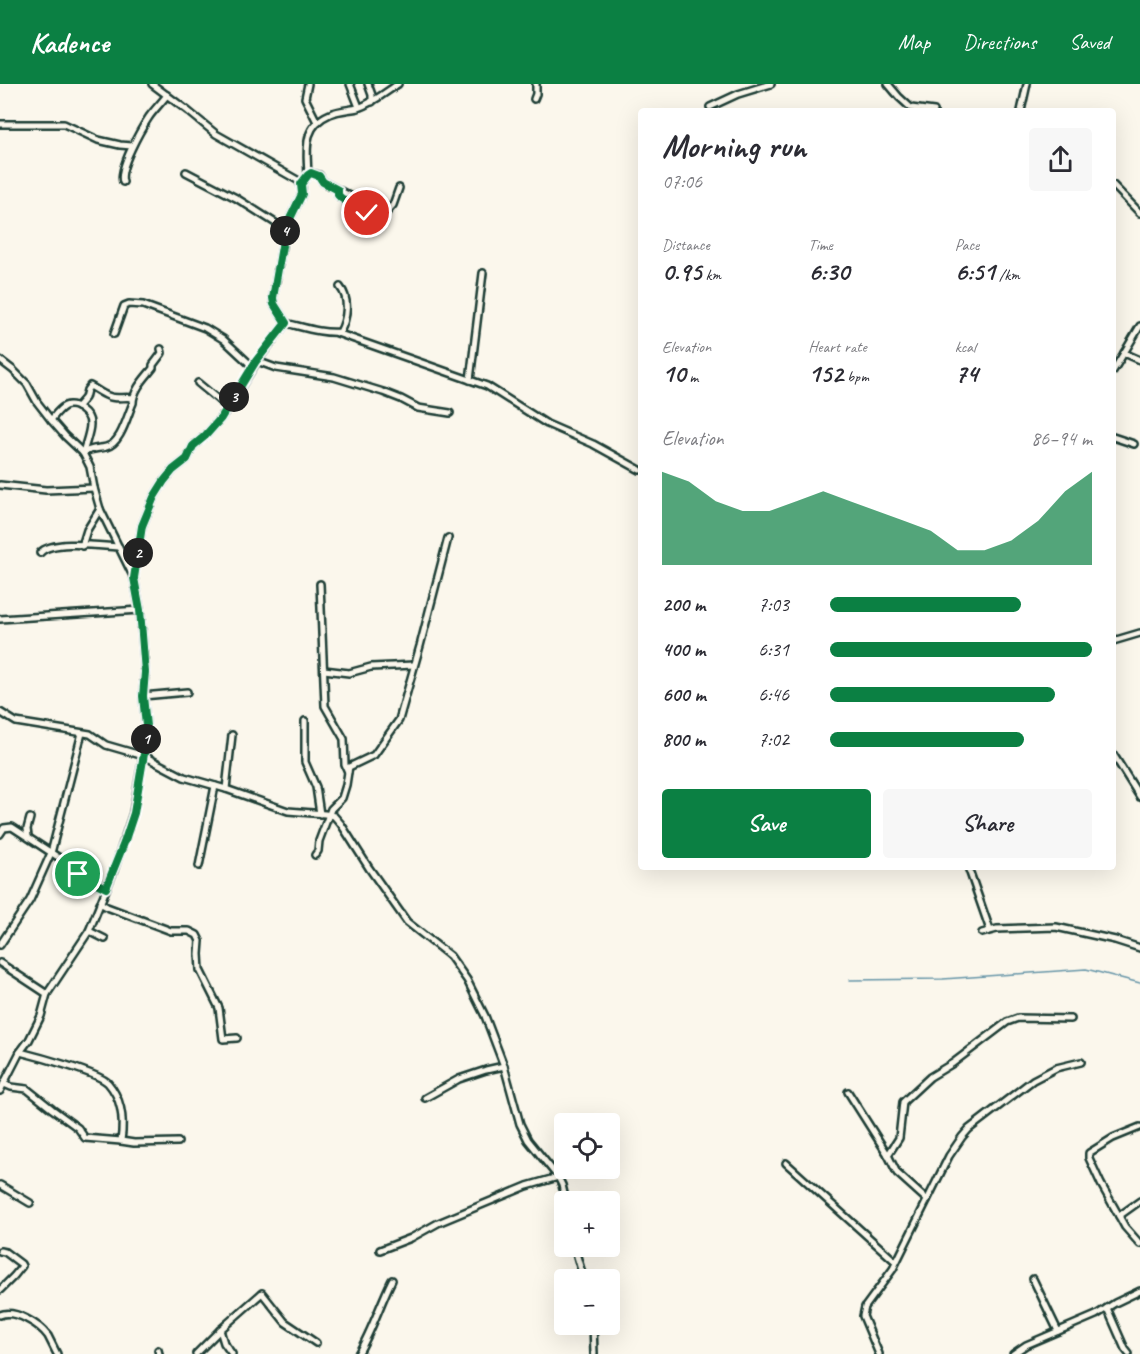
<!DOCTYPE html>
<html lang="en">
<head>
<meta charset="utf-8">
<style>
  :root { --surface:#fff; --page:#f7f7f7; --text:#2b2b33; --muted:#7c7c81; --accent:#0b8043 }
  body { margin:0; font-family:Caveat,sans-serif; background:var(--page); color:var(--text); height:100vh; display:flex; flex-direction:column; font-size:22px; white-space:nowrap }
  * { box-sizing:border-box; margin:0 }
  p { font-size:20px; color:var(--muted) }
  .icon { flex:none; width:33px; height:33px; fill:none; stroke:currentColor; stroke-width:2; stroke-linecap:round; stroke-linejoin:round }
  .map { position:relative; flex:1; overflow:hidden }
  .details { position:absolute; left:638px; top:24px; width:478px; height:762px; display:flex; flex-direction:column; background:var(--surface); border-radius:6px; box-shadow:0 6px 24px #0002 }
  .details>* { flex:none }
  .fabs { position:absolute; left:554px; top:1029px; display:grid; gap:12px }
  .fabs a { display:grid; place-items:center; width:66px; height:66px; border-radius:6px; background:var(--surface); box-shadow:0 6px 24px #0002; font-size:30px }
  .pin { position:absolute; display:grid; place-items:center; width:51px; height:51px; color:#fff; margin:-26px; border:3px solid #fff; border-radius:50%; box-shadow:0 2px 6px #0007 }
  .km { position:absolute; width:30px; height:30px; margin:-15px; border-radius:50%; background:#222; color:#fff; font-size:16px; line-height:30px; text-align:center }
  .round { display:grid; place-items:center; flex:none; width:63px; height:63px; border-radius:6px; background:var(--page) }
  .overview { display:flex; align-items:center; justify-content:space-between; height:102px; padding:0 24px }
  h1 { font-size:33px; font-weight:700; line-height:45px }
  .metrics { display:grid; grid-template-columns:repeat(3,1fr); gap:9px; height:102px; padding:6px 24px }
  .metrics div { display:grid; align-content:center }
  .metrics b { font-size:26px; font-weight:700 }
  .metrics small { font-size:16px; font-weight:400 }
  .metrics p { font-size:16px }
  .chart { height:168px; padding:12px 24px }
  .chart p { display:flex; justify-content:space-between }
  .chart svg { width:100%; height:108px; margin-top:6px; fill:var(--accent); opacity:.7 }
  .cta { display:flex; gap:12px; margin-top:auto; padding:12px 24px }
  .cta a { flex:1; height:69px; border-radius:6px; background:var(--accent); color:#fff; font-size:24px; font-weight:700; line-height:69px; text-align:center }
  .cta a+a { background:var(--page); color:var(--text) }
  ul { padding:0 24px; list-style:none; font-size:20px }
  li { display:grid; grid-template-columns:96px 72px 1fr; align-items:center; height:45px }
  li i { height:15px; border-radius:8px; background:var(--accent) }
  header { display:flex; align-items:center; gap:36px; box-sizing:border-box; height:84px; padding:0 30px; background:var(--accent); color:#fff }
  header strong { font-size:28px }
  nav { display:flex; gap:33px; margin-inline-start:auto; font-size:21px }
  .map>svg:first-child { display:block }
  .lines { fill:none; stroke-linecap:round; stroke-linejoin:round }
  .stream { stroke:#6695a8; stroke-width:1.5 }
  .minor-casing { stroke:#1f3d34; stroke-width:10 }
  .minor { stroke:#fbf7ec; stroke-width:5 }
  .route-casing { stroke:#fff; stroke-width:12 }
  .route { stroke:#0b8043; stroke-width:8 }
</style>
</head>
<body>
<header>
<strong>Kadence</strong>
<nav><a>Map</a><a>Directions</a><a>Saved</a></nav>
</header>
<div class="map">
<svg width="1140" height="1270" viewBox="0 0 1140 1270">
  <rect width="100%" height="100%" fill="#fbf7ec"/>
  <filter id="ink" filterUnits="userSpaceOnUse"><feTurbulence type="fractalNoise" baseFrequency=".0167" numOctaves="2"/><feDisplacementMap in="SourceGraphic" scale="12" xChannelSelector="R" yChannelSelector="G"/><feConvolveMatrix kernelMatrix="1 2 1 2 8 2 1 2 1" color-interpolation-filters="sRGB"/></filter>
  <g filter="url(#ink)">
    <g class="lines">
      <path class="stream" d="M850,896L943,895L1086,885L1140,899"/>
      <g class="minor-casing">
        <g id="minor">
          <path d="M152,0L188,27L216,50L299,97L302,104V110L285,145L273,214L274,220L286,239C303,243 323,250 340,248C347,235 350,215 340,203"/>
          <path d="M308,0L305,14L317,38"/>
          <path d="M350,0L359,23"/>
          <path d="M368,0L372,11V18"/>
          <path d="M888,0L899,13L911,24L934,27"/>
          <path d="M534,15L536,10V0"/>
          <path d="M710,23L738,10L771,0"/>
          <path d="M1021,27L1027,0"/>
          <path d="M0,40H64L98,56L120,61L132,62"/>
          <path d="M186,88L236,114L285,145"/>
          <path d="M308,91L311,89L319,91L323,98L354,114L377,128L386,129L393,121L399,104"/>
          <path d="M123,98C118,85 141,45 149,33C154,26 161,19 167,11"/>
          <path d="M301,100L308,91C307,66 302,42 330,30C339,26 349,26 358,24C373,19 386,8 398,0"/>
          <path d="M1113,101L1140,129"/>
          <path d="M338,106V111L341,114C352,122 361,131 376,128"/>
          <path d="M1140,242L1124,269L1140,276"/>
          <path d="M337,249L487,302L547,340L593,360L640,386"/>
          <path d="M114,250L124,222L129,220L143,221L205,244L223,255L253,283"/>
          <path d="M0,276L13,286L27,300L37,318L51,336L65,352L83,369L90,383L94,404L100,425L134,494L140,526L145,588L143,612L147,652L133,729L114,786L89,847L47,910L41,932L29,956L20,968L0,1007"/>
          <path d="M257,277L276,284L334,293L383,308L401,315L418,324L450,329"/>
          <path d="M1113,287L1124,269"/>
          <path d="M470,296L483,189"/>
          <path d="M198,299L227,323"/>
          <path d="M77,323L85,314L87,306L90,302C96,305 102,310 108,312C116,316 125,312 133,314"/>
          <path d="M51,336C55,331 59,325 65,322C75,318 90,329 90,340C90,349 85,360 83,369"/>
          <path d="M1113,353L1134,360"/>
          <path d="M83,369C91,364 98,365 106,363C121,360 127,332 133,319C133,306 145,294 153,284V281L162,269L161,265"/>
          <path d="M0,401L46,406L94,404"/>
          <path d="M82,462L87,446L100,425"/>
          <path d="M40,469C52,455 101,462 119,463"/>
          <path d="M134,492L142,442L154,413L164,397L173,386L187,375L193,362L205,352L221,334L257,277L286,239"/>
          <path d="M0,535L140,526"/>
          <path d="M1113,557L1140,549"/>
          <path d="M324,586L349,589L371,583L414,581"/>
          <path d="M143,612L187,608"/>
          <path d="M0,628L16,638L90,650L106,661L144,672L184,693L226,705L288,727L325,730L334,732L341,740L369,784L407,838L450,872L467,896L485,932L504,982L520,1040L528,1056L558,1093L562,1101L566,1118"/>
          <path d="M305,637V678L316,703L320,730"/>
          <path d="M1113,670L1140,713"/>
          <path d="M348,688L349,683L374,671L399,636L420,562L448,454"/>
          <path d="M226,705L232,651"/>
          <path d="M0,750L4,744L12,743L70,781L78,790L106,804"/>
          <path d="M28,752L27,745L30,734"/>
          <path d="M315,771L318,767L319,757L331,725L342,714L346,701L348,688L345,681L344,655L325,622L320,500"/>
          <path d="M199,782L215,702"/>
          <path d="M968,783L990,846"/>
          <path d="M100,819L107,823L171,847H189L197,851L200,857L199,870L200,886L219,924L223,955L237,954"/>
          <path d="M89,847L105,855"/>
          <path d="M982,849L997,845L1056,843L1115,856L1140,864"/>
          <path d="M0,861L30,816L51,769L82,649"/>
          <path d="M0,879L47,910"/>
          <path d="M20,968C36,972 99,989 108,999C122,1015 124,1037 121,1057L134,1059L178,1058"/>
          <path d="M4,1000L11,1003L27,1005L52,1025L78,1044L85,1054L121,1057"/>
          <path d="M848,1008L888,1071L897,1089L927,1116"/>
          <path d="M425,1014L459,995L486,986L504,982"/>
          <path d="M1140,1043L1113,1054L1089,1069V1074L1101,1100L1119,1132L1125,1143L1140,1160"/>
          <path d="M888,1071L899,1054L903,1018L930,993L953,979L1007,938L1018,934L1071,935"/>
          <path d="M786,1079L896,1178"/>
          <path d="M0,1101L30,1119"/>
          <path d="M1119,1132L1140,1117"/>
          <path d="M574,1162L584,1196"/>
          <path d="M380,1166L411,1154L438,1139L527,1102L558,1093"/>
          <path d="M0,1167L5,1168L21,1180L22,1182L14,1192L0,1206"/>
          <path d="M1033,1195L1058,1247"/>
          <path d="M1107,1224L1125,1265L1129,1270"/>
          <path d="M0,1231C15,1225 39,1240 48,1252C51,1258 54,1264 57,1270"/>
          <path d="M593,1240L594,1270"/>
          <path d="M220,1246L224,1259L232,1270"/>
          <path d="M158,1266L159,1270"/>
          <path d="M196,1270L220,1246L262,1209L285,1238L316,1259"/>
          <path d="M358,1270C372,1247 380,1220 392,1196"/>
          <path d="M879,1270L863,1232L865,1223L893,1185L949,1072L962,1053L969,1045L1033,996L1056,984L1081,978"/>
          <path d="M1013,1270L1026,1261L1096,1231L1115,1219L1140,1207"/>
        </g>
      </g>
      <use href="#minor" class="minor"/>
    </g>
  </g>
  <g class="lines" filter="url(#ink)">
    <g class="route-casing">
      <path id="route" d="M78,790L106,804L124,759L134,729L147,652L143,612L145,588L140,526L134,494L142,442L154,413L164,397L173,386L187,375L193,362L205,352L221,334L256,277L286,239L274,220L273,214L285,145L302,110L301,100L308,91L311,89L319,92L323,98L338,106V111L341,114L362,128L367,129"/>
    </g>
    <use href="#route" class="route"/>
  </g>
</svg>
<div class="fabs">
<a><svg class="icon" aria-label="locate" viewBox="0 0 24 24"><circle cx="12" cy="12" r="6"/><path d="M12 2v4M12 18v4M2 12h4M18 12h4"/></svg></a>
<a>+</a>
<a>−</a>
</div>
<div class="pin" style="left:78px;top:790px;background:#1e9e55"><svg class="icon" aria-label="arrive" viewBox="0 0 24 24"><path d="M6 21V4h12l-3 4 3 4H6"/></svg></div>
<div class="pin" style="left:367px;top:129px;background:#d93025"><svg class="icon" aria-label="check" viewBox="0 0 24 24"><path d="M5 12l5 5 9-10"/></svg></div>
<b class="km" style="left:146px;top:655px">1</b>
<b class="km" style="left:138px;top:469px">2</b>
<b class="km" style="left:234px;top:313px">3</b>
<b class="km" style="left:285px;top:147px">4</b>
<section class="details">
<div class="overview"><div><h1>Morning run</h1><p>07:06</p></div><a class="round"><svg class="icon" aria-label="share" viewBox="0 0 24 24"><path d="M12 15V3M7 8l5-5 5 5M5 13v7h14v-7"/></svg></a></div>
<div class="metrics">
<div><p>Distance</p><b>0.95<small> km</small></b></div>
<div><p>Time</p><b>6:30</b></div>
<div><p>Pace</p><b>6:51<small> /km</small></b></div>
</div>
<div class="metrics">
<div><p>Elevation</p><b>10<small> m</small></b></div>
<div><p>Heart rate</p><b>152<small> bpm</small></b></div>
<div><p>kcal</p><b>74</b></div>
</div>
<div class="chart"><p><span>Elevation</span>86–94 m</p>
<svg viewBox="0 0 160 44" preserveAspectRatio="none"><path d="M0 44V6L10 10L20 18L30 22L40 22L50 18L60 14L70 18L80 22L90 26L100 30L110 38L120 38L130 34L140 26L150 14L160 6V44z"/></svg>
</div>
<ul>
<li><b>200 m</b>7:03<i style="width:73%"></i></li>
<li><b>400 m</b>6:31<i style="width:100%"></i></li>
<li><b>600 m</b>6:46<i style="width:86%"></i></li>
<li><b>800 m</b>7:02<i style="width:74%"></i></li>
</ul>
<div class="cta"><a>Save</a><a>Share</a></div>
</section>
</div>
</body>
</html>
